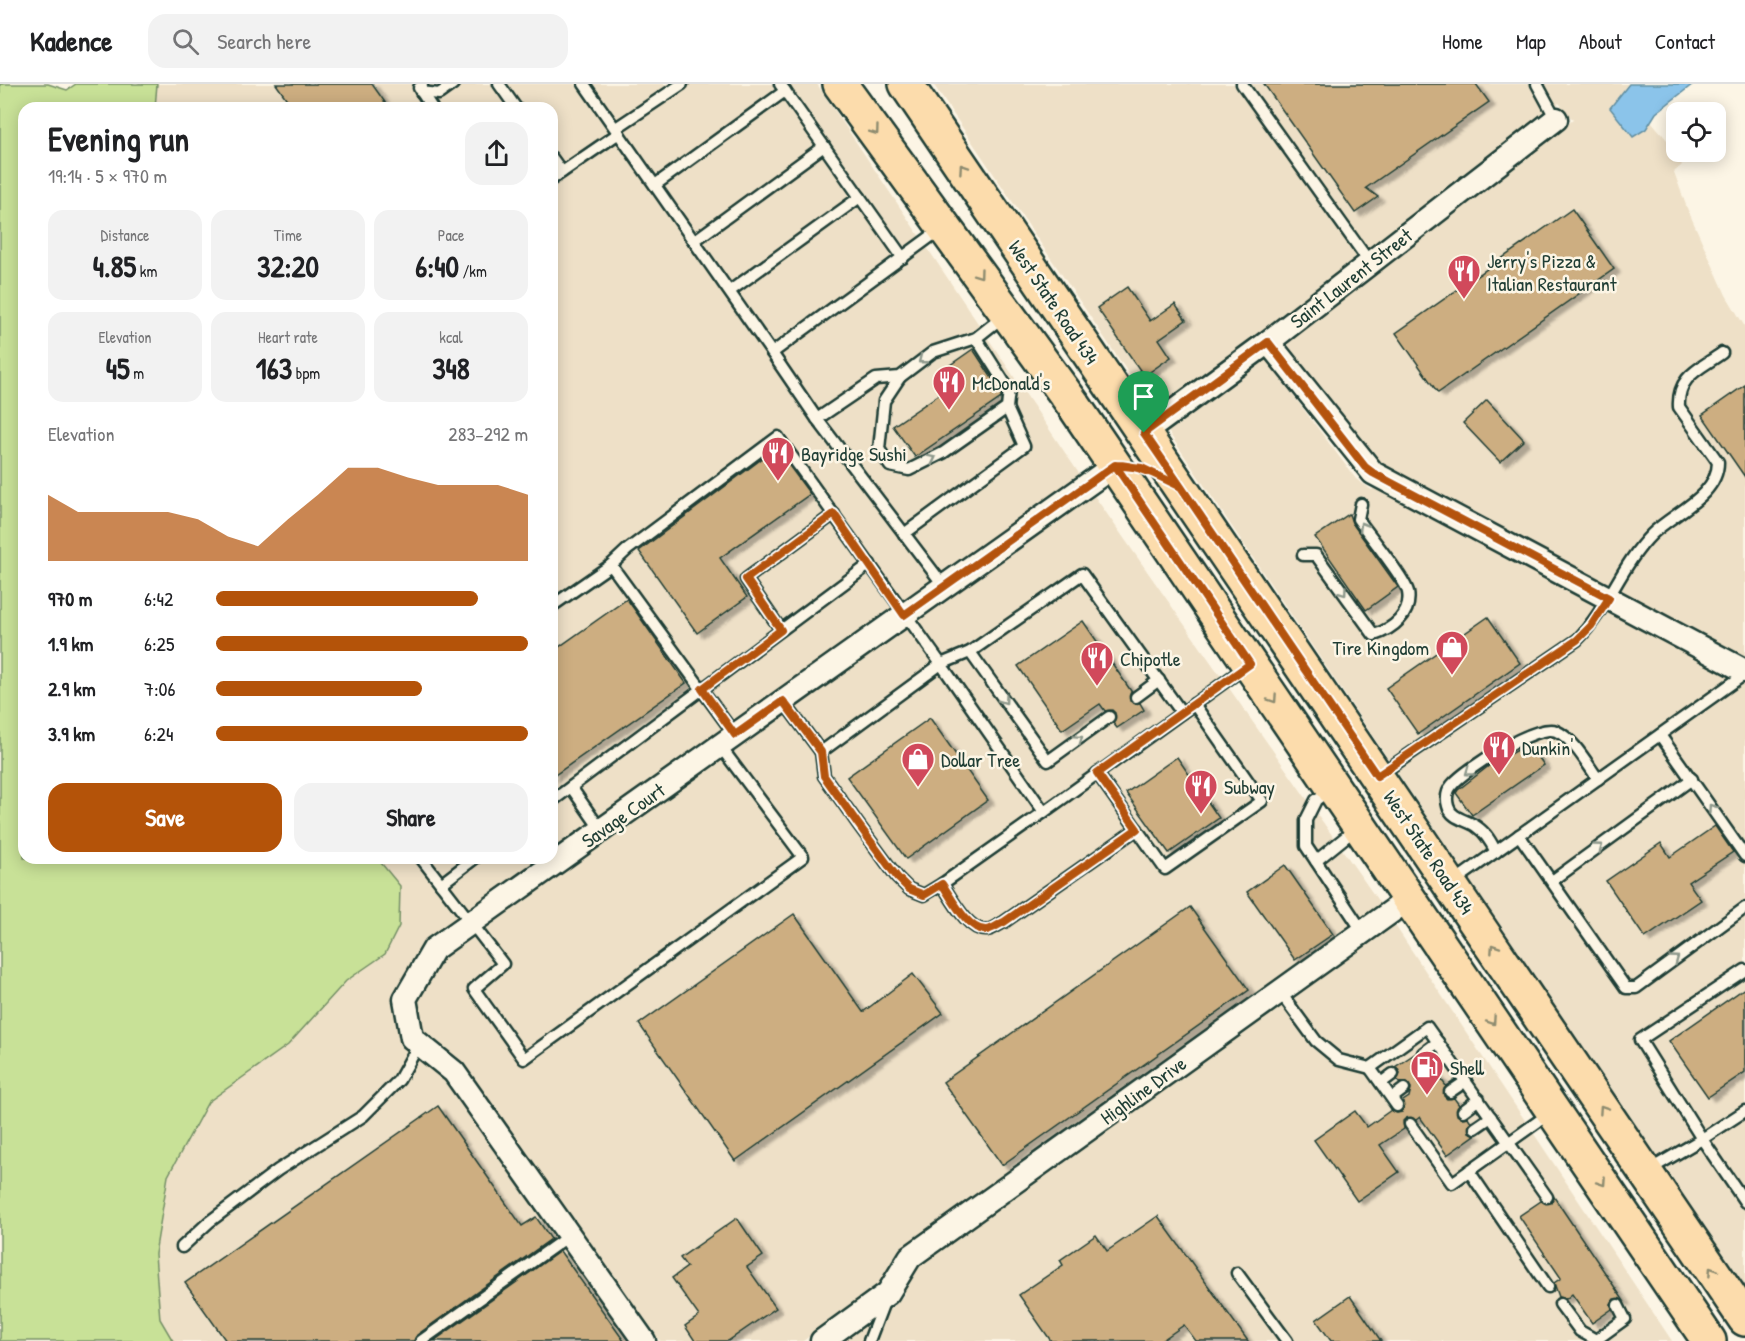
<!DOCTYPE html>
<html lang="en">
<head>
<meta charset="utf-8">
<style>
  :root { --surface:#fff; --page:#f2f2f2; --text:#202124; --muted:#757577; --line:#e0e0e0; --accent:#b45309 }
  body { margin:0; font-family:"Patrick Hand",sans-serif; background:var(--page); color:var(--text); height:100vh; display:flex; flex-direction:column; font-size:22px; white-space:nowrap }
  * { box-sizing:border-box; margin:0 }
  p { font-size:20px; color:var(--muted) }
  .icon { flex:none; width:33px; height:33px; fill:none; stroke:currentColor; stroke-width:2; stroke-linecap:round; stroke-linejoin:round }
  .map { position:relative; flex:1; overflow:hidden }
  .drawer { position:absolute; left:18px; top:18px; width:540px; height:762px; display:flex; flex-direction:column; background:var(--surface); border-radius:18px; box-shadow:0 3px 15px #0003 }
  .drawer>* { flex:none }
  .controls { position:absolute; left:1666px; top:18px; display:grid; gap:12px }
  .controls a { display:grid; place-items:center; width:60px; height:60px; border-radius:12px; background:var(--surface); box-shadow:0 3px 15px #0003; font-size:30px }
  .pin { position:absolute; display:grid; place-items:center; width:51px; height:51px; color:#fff; margin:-62px -26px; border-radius:50% 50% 50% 0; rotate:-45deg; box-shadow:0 0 6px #0007 }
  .pin .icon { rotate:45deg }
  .round { display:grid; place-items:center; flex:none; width:63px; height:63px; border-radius:18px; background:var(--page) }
  .headline { display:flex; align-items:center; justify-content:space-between; height:102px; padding:0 30px }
  h1 { font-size:33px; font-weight:800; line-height:45px }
  .figures { display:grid; grid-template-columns:repeat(3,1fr); gap:9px; height:102px; padding:6px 30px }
  .figures div { display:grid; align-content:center; border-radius:15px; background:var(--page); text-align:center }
  .figures b { font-size:30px; font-weight:800 }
  .figures small { font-size:16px; font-weight:400 }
  .figures p { font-size:16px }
  .chart { height:168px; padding:12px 30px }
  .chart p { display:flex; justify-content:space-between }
  .chart svg { width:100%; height:108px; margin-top:6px; fill:var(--accent); opacity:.7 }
  .button { display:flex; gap:12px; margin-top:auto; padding:12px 30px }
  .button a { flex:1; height:69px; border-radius:18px; background:var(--accent); color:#fff; font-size:24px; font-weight:800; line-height:69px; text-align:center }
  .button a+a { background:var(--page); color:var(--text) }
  ul { padding:0 30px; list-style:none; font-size:20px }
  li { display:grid; grid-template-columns:96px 72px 1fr; align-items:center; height:45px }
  li i { height:15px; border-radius:8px; background:var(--accent) }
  header { display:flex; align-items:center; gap:36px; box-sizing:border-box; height:84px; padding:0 30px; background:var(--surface); border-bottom:2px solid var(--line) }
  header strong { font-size:28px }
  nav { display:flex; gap:33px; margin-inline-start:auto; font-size:21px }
  .search { width:420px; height:54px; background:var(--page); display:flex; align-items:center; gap:15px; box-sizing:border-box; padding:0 21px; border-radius:18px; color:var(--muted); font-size:22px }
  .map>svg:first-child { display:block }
  .built { fill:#eee0c7 }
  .green { fill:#c8e197; stroke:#748f66; stroke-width:1.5 }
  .water { fill:#8bc4ea; stroke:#608ea1; stroke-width:1.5 }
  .building { fill:#cdae81; stroke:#1f3d34; stroke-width:1.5; filter:url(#shadow) }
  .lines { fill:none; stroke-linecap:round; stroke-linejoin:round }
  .service-casing { stroke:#1f3d34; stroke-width:15 }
  .minor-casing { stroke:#1f3d34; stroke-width:27 }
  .primary-casing { stroke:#1f3d34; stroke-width:38 }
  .service { stroke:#fcf5e5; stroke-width:10 }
  .minor { stroke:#fcf5e5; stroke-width:22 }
  .primary { stroke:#fcdcac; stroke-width:33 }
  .oneway { stroke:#8e8c70 }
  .oneway2 { stroke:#8e998c }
  .route-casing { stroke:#fff; stroke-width:12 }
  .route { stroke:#b45309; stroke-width:8 }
  .labels { text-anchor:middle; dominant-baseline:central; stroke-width:5; stroke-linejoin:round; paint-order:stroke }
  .poi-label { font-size:20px; fill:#1f3d34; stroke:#fcf5e5; text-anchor:start }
  .street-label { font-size:20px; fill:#1f3d34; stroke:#fcf5e5 }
</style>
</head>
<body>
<header>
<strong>Kadence</strong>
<div class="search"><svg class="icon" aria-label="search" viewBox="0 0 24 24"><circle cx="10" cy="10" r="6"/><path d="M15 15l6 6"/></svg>Search here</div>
<nav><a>Home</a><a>Map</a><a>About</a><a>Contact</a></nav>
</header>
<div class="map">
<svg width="1745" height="1257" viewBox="0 0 1745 1257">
  <defs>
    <filter id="shadow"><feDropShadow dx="6" dy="4" stdDeviation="1.5" flood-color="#0004"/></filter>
  </defs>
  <rect width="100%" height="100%" fill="#fcf5e5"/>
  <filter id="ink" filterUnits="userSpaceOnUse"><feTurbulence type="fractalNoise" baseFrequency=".0167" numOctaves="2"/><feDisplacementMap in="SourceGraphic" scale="12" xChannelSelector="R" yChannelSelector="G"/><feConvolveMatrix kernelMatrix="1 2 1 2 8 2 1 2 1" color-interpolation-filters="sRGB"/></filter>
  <g filter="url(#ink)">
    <g class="built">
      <path d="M157,0H817L1080,391L552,767V24H155Z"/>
      <path d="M933,0H1629L1610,25L1646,45L1651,37L1668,57L1682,81L1674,88L1687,124L1726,211L1745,243V573L1381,380L1285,259L1573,36L1559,19L1262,249L1154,327Z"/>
      <path d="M1265,274L1356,395L1372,406L1374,404L1745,601V1206L1167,346Z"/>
      <path d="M1093,410L1381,821L903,1164L879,1201L803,1257H660L464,981L424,947L418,916L443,873Z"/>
      <path d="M377,774H543L427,856L394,911L393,919L404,964L444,997L629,1257H173L160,1235L155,1170L168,1092L208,1018L288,961L346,897L385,870L400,802Z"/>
      <path d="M1394,840L1672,1257H841L888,1223L892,1224L905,1210L903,1207L919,1181Z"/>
    </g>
    <path class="green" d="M0,0H48L67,6L76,0H157L155,24H24V774H377L400,802L399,842L385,870L346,897L288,961L208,1018L168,1092L155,1170L160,1235L173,1257H0Z"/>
    <path class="water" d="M1629,0H1693L1656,29L1646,45L1633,53L1610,24Z"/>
    <g class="building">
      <path d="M276,0H372L389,24H293Z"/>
      <path d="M1264,0H1476L1489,18L1366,104L1378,113L1355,129Z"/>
      <path d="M1572,125L1614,185L1438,309L1396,249Z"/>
      <path d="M1127,203L1150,237L1175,220L1186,236L1159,255L1171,273L1144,292L1097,224Z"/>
      <path d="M973,265L1001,308V314L915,373L893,342L953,301L943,286Z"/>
      <path d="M1745,301V393L1702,331Z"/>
      <path d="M1487,316L1524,356L1500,378L1463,339Z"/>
      <path d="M776,364L810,410L720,474L747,513L697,549L639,467Z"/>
      <path d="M1349,430L1352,439L1398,503L1366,526L1315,453Z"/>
      <path d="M627,515L686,599L552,693V568Z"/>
      <path d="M1488,533L1520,579L1418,650L1386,604Z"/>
      <path d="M1083,537L1131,607L1130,617L1140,619L1144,626L1117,644L1113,639L1115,629L1112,626L1105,627L1100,620L1062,646L1018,582Z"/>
      <path d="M930,634L988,716L906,775L847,693Z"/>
      <path d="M1529,660L1544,681L1472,731L1456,709L1458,706L1490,681Z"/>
      <path d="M1177,673L1219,734L1169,769L1126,709Z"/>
      <path d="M1715,742L1733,768L1688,798L1701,816L1645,854L1606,797L1661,759L1670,773Z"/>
      <path d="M1285,781L1333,850L1295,876L1247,808Z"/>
      <path d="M1190,823L1249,906L1002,1081L943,998Z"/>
      <path d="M794,830L863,928L913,890L943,929L735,1077L639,940Z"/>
      <path d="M1745,904V988L1708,1013L1669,957Z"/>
      <path d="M1416,969L1419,976L1427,975L1430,979L1428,989L1432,992L1438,991L1446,1002L1444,1012L1447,1015L1454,1014L1459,1021L1457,1031L1461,1034L1468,1033L1471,1038L1469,1048L1475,1051L1447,1071L1420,1033L1416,1036L1406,1034L1403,1037L1404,1045L1380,1061L1399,1088L1357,1117L1314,1056L1355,1027L1367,1043L1391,1026L1397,1029L1402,1028L1403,1017L1409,1013L1411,1004L1406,998L1399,999L1397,996L1400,989L1395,983Z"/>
      <path d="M438,1022L522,1142L536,1133L551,1155L417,1251L414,1257H226L185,1199Z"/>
      <path d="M1554,1113L1624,1217L1614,1215L1611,1220L1612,1225L1592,1239L1572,1210L1566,1215L1559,1213L1554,1199L1561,1194L1519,1132L1541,1117L1551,1119Z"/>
      <path d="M1158,1132L1248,1257H1196L1184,1241L1161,1257H1051L1019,1211L1063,1181L1060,1176L1096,1151L1107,1167Z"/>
      <path d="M737,1134L763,1172L747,1183L776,1224L728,1257H695L685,1242L699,1232L672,1194L687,1183L680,1174Z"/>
      <path d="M560,1167L624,1257H434Z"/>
      <path d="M1350,1212L1381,1257H1331L1316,1236Z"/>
    </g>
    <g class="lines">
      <g class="service-casing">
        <g id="service">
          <path d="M422,0L421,8L439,10L453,0"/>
          <path d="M499,0L516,24"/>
          <path d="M584,0L772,269L941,145"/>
          <path d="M780,0L903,174"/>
          <path d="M1242,0L1370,179"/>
          <path d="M1537,0L1556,35"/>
          <path d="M419,4L432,24"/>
          <path d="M616,44L682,0"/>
          <path d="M552,74L562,88"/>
          <path d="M552,95L619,49"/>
          <path d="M655,101L785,7"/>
          <path d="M694,157L824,62"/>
          <path d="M730,207L860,113"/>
          <path d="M772,269L817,335L944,502"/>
          <path d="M900,293L884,317L879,365L890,382L909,386L943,369L1007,324L1009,306L976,254"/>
          <path d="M817,335L876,295L900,293L933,268L976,254L1005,231"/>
          <path d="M904,450L1024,362L1007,324"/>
          <path d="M1303,471H1316L1374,551C1393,545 1412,530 1408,508C1406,496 1367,448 1358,435L1361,420"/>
          <path d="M552,522L611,481"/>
          <path d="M781,546L746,495L834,430"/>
          <path d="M970,568L1048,677L1109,633"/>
          <path d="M1136,613L1159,596"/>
          <path d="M1182,629L1082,490L970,568L941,580L1044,728L1247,582"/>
          <path d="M735,651L611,481L627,466L778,353L941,580L821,668L783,617"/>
          <path d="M1660,651L1745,772"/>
          <path d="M821,668L824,692L858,740L897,793L909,805L924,811L942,800"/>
          <path d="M1097,689L1165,785L1262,717L1194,620"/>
          <path d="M1379,691L1577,556C1608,525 1621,481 1652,450C1673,429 1718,412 1718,378L1679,323C1677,292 1700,285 1722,269"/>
          <path d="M571,703L601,746"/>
          <path d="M1331,705L1316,716L1306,736V762L1363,848"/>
          <path d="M552,717L870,480"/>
          <path d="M1044,728L942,800C951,813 968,848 987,846C993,845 999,840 1004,838L1137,745"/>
          <path d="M1519,751L1626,904H1636L1745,824"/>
          <path d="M1496,768C1491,758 1486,749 1477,743C1468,736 1451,735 1448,722C1446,715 1447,707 1452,701C1465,685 1537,639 1556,647C1574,655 1587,680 1598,695"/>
          <path d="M421,774L503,880L474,905L524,975L803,773L720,662"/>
          <path d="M1316,777L1358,743"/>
          <path d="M1552,797L1692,695"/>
          <path d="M1452,799L1745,590"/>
          <path d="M441,800L475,774"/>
          <path d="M1280,908L1316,957L1339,976L1370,984"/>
          <path d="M1423,969L1438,958"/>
          <path d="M1434,985L1449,973"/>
          <path d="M1381,999L1393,990"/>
          <path d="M1450,1008L1466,997"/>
          <path d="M1392,1014L1404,1005"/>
          <path d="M1397,1022L1370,984L1427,943L1547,1113"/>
          <path d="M1463,1027L1479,1015"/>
          <path d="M1745,1027L1702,1055L1745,1118"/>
          <path d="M1410,1040L1452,1099L1550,1029"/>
          <path d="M1475,1044L1491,1033"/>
          <path d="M1649,1086L1702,1055L1640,956L1745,886"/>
          <path d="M1469,1087L1548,1203"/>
          <path d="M182,1163L209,1138L278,1086L363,1032L399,996L419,960"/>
          <path d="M1237,1189L1287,1257"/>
          <path d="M1560,1220L1580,1247L1596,1256L1625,1235L1618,1221"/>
          <path d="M421,1257L570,1151"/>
          <path d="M869,1257L884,1218"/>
        </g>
      </g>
      <g class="minor-casing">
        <g id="minor">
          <path d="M1268,258L1373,389L1745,587"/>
          <path d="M1144,349L1268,258L1556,35"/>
          <path d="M644,1257L454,988L412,954L405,915L434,865L1115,381"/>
          <path d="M822,1257L888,1209L910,1173L1409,815"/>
        </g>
      </g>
      <g class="primary-casing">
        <g id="primary">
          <path d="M840,0L1075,323L1709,1257"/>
          <path d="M906,0L1745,1235"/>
        </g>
      </g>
      <use href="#service" class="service"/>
      <use href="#minor" class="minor"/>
      <use href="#primary" class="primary"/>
    </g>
    <defs><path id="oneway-chevron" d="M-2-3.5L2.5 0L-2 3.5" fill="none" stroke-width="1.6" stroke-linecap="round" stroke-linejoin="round" transform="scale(1.5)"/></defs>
    <g class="oneway">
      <use href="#oneway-chevron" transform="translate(875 47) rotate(54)"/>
      <use href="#oneway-chevron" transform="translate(963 84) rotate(-124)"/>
      <use href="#oneway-chevron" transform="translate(979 190) rotate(54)"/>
      <use href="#oneway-chevron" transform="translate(1273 615) rotate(56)"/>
      <use href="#oneway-chevron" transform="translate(1494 864) rotate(-124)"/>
      <use href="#oneway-chevron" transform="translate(1492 937) rotate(56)"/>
      <use href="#oneway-chevron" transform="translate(1603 1025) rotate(-124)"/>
      <use href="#oneway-chevron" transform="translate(1602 1098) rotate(56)"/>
      <use href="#oneway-chevron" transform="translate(1712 1187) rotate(-124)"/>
    </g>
    <g class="oneway2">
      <use href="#oneway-chevron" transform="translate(922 276) rotate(142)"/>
      <use href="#oneway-chevron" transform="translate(932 375) rotate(-26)"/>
      <use href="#oneway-chevron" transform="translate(1363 442) rotate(-122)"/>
      <use href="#oneway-chevron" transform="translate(1343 508) rotate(54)"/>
      <use href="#oneway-chevron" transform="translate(1004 616) rotate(55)"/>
      <use href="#oneway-chevron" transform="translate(1079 655) rotate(-35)"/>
      <use href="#oneway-chevron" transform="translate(1469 688) rotate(144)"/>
      <use href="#oneway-chevron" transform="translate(1712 724) rotate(-125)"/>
      <use href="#oneway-chevron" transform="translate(1599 763) rotate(-36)"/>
      <use href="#oneway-chevron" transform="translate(1675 875) rotate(-36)"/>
    </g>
  </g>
  <g class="lines" filter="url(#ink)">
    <g class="route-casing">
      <path id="route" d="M1144,349L1181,403L1142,384L1115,381L904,531L834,430L746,495L781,546L702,605L735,651L783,617L821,668L824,692L858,740L897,793L909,805L924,811L942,800C951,813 968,848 987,846C993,845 999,840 1004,838L1137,745L1097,689L1250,580L1115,381C1140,381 1159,392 1181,403L1377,692L1577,556L1591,542L1609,514L1373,389L1365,383L1268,258L1144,349"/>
    </g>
    <use href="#route" class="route"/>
  </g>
  <defs>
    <g id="restaurant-pin" transform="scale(1.725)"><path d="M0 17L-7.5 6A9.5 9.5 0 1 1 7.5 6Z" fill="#d1495b" stroke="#fcf5e5"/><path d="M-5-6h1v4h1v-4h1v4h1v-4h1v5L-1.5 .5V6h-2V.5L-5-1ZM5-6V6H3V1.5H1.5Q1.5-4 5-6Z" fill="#fff"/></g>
    <g id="shop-pin" transform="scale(1.725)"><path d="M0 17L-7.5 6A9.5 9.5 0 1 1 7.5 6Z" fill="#d1495b" stroke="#fcf5e5"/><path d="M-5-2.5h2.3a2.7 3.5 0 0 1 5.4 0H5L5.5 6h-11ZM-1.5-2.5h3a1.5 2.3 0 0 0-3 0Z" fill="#fff"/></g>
    <g id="fuel-pin" transform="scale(1.725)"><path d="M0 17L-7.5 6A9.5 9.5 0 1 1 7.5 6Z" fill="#d1495b" stroke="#fcf5e5"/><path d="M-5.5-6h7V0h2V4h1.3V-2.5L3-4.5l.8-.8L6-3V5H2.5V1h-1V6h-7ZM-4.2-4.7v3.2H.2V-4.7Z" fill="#fff"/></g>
  </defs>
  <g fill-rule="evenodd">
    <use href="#restaurant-pin" x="1464" y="187"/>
    <use href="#restaurant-pin" x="949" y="298"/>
    <use href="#restaurant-pin" x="778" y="369"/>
    <use href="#shop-pin" x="1452" y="563"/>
    <use href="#restaurant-pin" x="1097" y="574"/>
    <use href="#restaurant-pin" x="1499" y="663"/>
    <use href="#shop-pin" x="918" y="675"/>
    <use href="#restaurant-pin" x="1201" y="702"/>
    <use href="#fuel-pin" x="1427" y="983"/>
  </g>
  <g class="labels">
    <g class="poi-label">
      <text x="1487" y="176">Jerry's Pizza &amp;<tspan x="1487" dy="23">Italian Restaurant</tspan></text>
      <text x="972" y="298">McDonald's</text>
      <text x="801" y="369">Bayridge Sushi</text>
      <text x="1429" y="563" text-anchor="end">Tire Kingdom</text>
      <text x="1120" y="574">Chipotle</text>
      <text x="1522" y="663">Dunkin'</text>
      <text x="941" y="675">Dollar Tree</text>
      <text x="1224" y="702">Subway</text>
      <text x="1450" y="983">Shell</text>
    </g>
    <g class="street-label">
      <text transform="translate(1351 194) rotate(-38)">Saint Laurent Street</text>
      <text transform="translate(1054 218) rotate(56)">West State Road 434</text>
      <text transform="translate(623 731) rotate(-35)">Savage Court</text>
      <text transform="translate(1429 768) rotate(56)">West State Road 434</text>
      <text transform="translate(1143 1006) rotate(-36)">Highline Drive</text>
    </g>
  </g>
</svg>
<div class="controls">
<a><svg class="icon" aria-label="locate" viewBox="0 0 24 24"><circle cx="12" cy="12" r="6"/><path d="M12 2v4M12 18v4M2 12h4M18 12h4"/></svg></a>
</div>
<div class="pin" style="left:1144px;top:349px;background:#1e9e55"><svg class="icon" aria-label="arrive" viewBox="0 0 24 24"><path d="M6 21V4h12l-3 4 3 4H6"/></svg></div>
<section class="drawer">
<div class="headline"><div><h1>Evening run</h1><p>19:14 · 5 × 970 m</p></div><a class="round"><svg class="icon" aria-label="share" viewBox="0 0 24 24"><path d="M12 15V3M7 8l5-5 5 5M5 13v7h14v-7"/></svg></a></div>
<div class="figures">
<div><p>Distance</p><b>4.85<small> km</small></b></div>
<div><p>Time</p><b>32:20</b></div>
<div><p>Pace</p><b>6:40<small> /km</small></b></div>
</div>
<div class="figures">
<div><p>Elevation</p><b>45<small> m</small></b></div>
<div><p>Heart rate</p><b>163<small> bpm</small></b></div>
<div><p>kcal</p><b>348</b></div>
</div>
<div class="chart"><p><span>Elevation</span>283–292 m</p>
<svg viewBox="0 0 160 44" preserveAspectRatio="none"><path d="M0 44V17L10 24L20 24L30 24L40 24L50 27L60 34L70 38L80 27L90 17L100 6L110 6L120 10L130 13L140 13L150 13L160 17V44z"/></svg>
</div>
<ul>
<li><b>970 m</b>6:42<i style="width:84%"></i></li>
<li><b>1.9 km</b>6:25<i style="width:100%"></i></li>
<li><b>2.9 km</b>7:06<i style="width:66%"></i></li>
<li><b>3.9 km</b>6:24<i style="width:100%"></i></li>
</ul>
<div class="button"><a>Save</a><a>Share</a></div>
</section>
</div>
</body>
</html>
